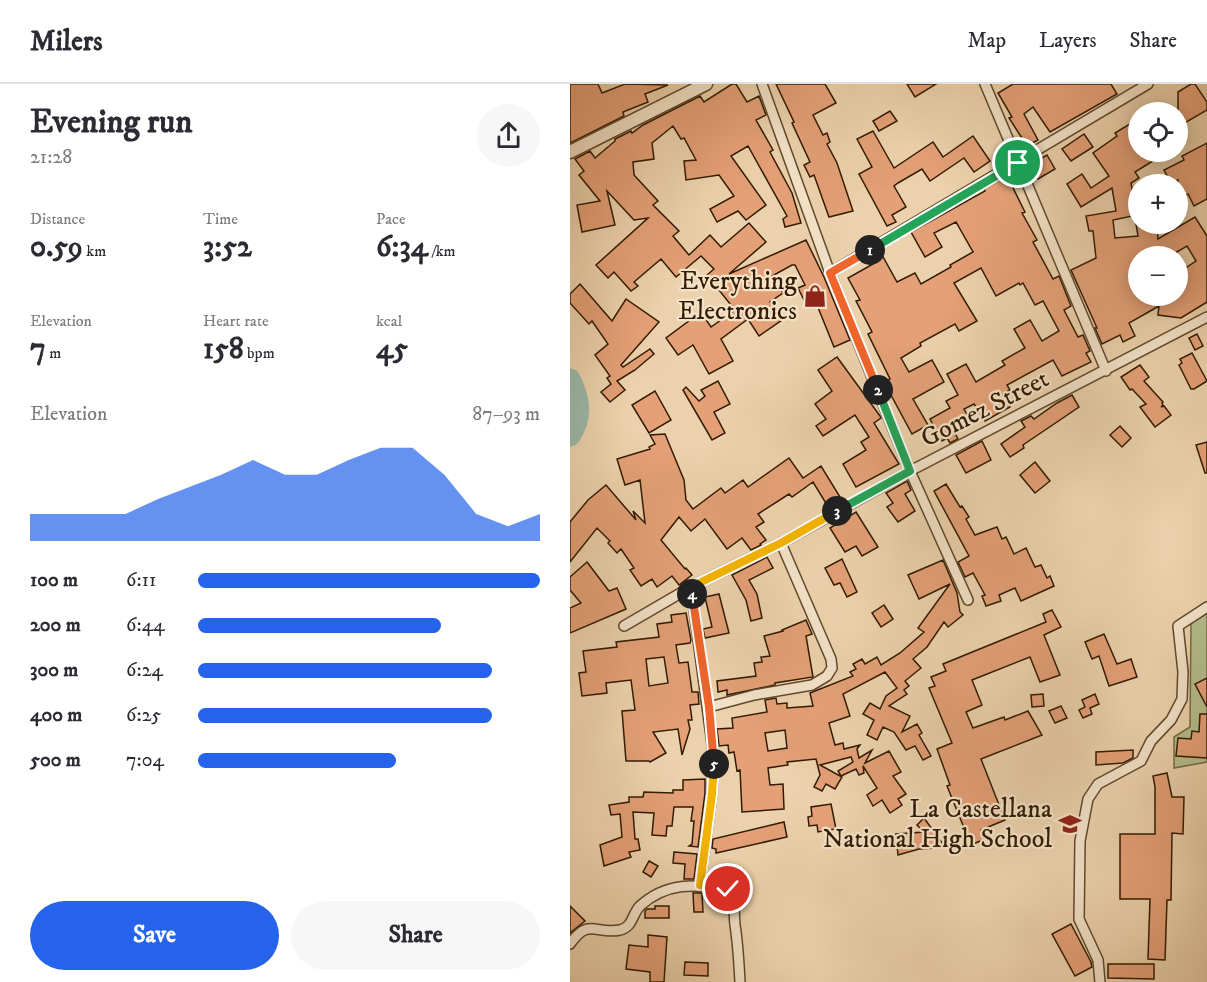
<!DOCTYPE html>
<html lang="en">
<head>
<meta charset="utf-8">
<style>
  :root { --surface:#fff; --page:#f7f7f7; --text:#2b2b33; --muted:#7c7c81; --line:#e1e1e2; --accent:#2563eb }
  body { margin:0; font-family:"IM FELL DW Pica",serif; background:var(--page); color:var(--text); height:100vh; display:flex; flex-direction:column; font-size:22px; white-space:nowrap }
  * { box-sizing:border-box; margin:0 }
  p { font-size:20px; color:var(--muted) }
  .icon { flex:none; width:33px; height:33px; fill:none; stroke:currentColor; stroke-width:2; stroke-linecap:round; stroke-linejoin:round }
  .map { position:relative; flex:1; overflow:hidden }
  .drawer { display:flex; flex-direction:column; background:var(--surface); width:570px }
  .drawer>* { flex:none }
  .controls { position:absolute; left:558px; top:18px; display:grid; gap:12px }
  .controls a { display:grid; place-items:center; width:60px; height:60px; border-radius:50%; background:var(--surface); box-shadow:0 3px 15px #0003; font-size:30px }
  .pin { position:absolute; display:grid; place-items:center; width:51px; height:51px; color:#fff; margin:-26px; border:3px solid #fff; border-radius:50%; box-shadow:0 2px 6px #0007 }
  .km { position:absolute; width:30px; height:30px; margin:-15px; border-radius:50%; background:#222; color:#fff; font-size:16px; line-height:30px; text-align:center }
  .round { display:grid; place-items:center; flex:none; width:63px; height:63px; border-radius:32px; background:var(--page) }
  .headline { display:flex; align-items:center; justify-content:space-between; height:102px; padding:0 30px }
  h1 { font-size:33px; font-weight:700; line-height:45px }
  .figures { display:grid; grid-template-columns:repeat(3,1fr); gap:9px; height:102px; padding:6px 30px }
  .figures div { display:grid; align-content:center }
  .figures b { font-size:30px; font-weight:700 }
  .figures small { font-size:16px; font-weight:400 }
  .figures p { font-size:16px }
  .chart { height:168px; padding:12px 30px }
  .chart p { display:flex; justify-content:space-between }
  .chart svg { width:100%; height:108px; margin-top:6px; fill:var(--accent); opacity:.7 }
  .primary-button { display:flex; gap:12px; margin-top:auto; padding:12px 30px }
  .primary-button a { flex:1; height:69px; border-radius:36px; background:var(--accent); color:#fff; font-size:24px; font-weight:700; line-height:69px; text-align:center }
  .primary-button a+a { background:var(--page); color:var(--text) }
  ul { padding:0 30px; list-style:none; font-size:20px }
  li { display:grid; grid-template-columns:96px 72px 1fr; align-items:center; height:45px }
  li i { height:15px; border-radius:8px; background:var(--accent) }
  header { display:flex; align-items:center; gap:36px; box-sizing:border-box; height:84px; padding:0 30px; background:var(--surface); border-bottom:2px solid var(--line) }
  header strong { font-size:28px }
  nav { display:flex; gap:33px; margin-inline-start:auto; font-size:21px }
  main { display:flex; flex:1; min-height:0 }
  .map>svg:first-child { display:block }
  .green { fill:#b4bd8c; stroke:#736c46; stroke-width:1.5 }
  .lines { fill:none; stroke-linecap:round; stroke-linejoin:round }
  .river { stroke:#99b8a9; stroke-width:21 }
  .building { fill:#e4a077; stroke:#321b01; stroke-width:1.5; fill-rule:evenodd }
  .minor-casing { stroke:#60492c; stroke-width:12 }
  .tertiary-casing { stroke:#60492c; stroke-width:15 }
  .minor { stroke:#f3e2c9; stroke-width:9 }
  .tertiary { stroke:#f3e2c9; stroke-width:12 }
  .split-1-casing { stroke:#fff; stroke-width:12 }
  .split-2-casing { stroke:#fff; stroke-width:12 }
  .split-3-casing { stroke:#fff; stroke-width:12 }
  .split-4-casing { stroke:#fff; stroke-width:12 }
  .split-5-casing { stroke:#fff; stroke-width:12 }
  .split-6-casing { stroke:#fff; stroke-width:12 }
  .split-1 { stroke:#22a559; stroke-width:8 }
  .split-2 { stroke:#f0652b; stroke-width:8 }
  .split-3 { stroke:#22a559; stroke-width:8 }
  .split-4 { stroke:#f5b400; stroke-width:8 }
  .split-5 { stroke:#f0652b; stroke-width:8 }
  .split-6 { stroke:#f5b400; stroke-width:8 }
  .labels { text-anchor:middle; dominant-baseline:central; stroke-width:4.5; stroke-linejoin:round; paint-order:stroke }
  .poi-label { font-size:26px; fill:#321b01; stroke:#f3e2c9; text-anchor:end }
  .street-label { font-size:26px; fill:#321b01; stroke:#f3e2c9 }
</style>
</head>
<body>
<header>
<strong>Milers</strong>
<nav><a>Map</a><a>Layers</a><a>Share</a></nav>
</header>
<main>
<section class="drawer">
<div class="headline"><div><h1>Evening run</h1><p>21:28</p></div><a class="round"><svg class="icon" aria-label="share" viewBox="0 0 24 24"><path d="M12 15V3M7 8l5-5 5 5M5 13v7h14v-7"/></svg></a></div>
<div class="figures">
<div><p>Distance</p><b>0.59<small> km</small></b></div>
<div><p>Time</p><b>3:52</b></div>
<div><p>Pace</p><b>6:34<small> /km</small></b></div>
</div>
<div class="figures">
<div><p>Elevation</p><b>7<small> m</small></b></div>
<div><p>Heart rate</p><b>158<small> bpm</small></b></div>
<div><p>kcal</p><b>45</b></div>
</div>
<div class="chart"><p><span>Elevation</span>87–93 m</p>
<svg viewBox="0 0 160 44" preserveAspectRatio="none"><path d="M0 44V33L10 33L20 33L30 33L40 27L50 22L60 17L70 11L80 17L90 17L100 11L110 6L120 6L130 17L140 33L150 38L160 33V44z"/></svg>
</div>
<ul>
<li><b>100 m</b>6:11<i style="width:100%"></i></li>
<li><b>200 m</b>6:44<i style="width:71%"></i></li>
<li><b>300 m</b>6:24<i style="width:86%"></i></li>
<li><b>400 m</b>6:25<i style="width:86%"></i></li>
<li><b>500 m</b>7:04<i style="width:58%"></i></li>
</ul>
<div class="primary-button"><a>Save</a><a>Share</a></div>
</section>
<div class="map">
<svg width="637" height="898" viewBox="0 0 637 898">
  <rect width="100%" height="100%" fill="#ecd2ac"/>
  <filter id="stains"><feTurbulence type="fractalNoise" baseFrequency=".00333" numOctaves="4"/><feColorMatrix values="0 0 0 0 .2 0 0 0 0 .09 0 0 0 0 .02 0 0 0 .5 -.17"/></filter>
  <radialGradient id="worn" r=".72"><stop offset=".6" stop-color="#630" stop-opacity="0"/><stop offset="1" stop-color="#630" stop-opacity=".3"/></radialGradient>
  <path class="green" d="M637,529V678L604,684V653L620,643L621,539Z"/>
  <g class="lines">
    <path class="river" d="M0,295C10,315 13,333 0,352"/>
  </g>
  <g class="building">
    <path d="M0,0H28L32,9L55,0L98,1L75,10L78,18L53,28L54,32L0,59Z"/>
    <path d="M162,0H166L177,18L189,12L196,31L186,36L203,66L200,68L222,109L231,139L215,143L213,135L217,132L178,62L161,72L196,121L176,136L168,127L147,138L140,125L164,112L149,91L116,96L114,77L126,76L114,54L111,55L103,42L82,59L84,75L63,78L64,91L88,117L83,121L109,147L103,152L119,171L140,151L151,163L179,139L196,158L159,190L236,156L254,193L280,256L264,263L245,216L236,220L228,204L235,201L225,181H222L202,192L213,209L200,218L212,236L189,252L178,235L151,255L163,277L139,290L123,261L108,271L96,254L131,228L141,243L165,226L137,191L144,185L131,172L106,193L91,175L64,198L68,202L61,207L44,188L38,194L26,181L78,134L64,136L37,107L45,141L12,148L7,121L30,117L9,91L14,87L5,75L20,67L25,74L45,57V55L61,47L62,49L73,41L130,12L134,18Z"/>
    <path d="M206,0H255L266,19L243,31L253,51L257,49L260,58L257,60L267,79L283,127L259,133L244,91L240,93L234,81L240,78L222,39L224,38Z"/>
    <path d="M337,0H366L345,13Z"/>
    <path d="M443,0H541L547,10L480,48L463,23L454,30L468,56L457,62L439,34L442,33L428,9Z"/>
    <path d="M621,0H625L637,18V26L608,43V8Z"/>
    <path d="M320,27L327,37L309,47L303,37Z"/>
    <path d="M563,38L568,47V68H581L586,75L565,88L569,94L561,99L567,131L543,136L545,154L568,152L566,140H587L588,155L625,133L637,152V218L611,234L588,231L589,222L559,239L565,252L553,258L550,251L532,260L525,244H527L501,186L526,174L523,147H519L516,132L546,127L542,104L511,123L497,100L512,90L521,104L539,92L523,69L547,52L545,49ZM617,162L626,177L608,189V212H568V172H583L590,168L592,172H600Z"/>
    <path d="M303,47L324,84L363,58L373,73L403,52L420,77L404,88L394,74L360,97L352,85L328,99L324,102L336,123L322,131L326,138L317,142L289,90L302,83L287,55Z"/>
    <path d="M514,50L523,63L501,77L492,65Z"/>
    <path d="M637,59V115L624,122L618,110L608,115V96L601,99L594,86L614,76L612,72Z"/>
    <path d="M477,71L485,85L468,95L460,81Z"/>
    <path d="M437,92L455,128L452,129L467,156L463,158L483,195L489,192L501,222L494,226L508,253L513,251L520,267L516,269L521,278L492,292L483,276L437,301L440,306L433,310L440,323L415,337L404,320L394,325L402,339L385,349L388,355L380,359L377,354L372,357L360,335L380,324L376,317L388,311L377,290L396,280L406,298L435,281L432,277L455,264L444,245L460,236L472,257L489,247L473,217L465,221L453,199L450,201L449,199L426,212L411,184L384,199L407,237L389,247L385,240L350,259L351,262L331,274L339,288L362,276L374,298L343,315L358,341L342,350L314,298L320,295L298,250L302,248L286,217L290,216L278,194L303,180L301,177L312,171L327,198L345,189L351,200L381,183L380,181L403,168L386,138L364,149L372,163L355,173L341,148L415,107L414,105Z"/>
    <path d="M10,200L42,237L56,215L89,238L51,281L53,283L80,265L84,270L65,286L47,297L55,306L40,318L31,308L41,300L37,294L40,292L25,271L38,260L22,237L19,240L0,219V210Z"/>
    <path d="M627,250L633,262L625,266L619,254Z"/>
    <path d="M622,269L637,297L624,305H621L609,281L612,279L610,275Z"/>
    <path d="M267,273L310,332L311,334L304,339L329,380L286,403L273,380L296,366L291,358L299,353L285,331L253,352L246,342L256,335L245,320L262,307L248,286Z"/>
    <path d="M570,281L579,293L574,297L593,318L592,319L593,321L591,323L594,322L601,331L585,343L570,323L576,320L562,305L560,306L551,293Z"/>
    <path d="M148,297L160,320L144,328L155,349L142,356L113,306L116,303L129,317L135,312L131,306Z"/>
    <path d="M85,307L101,336L79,349L62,321Z"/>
    <path d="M502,311L509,323L453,361L454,364L440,373L431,360L455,343L451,337L461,332L464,335L487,319Z"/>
    <path d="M550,342L561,354L552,363L540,351Z"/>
    <path d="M95,350L114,396L116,416L123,425L151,404L155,409L173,396L178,403L219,374L233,394L251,382L270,413L257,421L243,398L222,413L219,410L188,430L194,438L186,443L196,456L190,460L191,461L181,466L172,454L157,465L135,435L121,447L109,433L91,456L115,485L116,484L122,491L109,501L102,492L87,503L82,495L71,502L60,486L64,484L51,465L47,469L38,459L40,457L27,444L0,478V438L18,416L36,401L66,436L63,427L75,439L70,396L55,401L47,375L80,365L79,363L85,360L80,351Z"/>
    <path d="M412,357L421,376L396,389L386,371Z"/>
    <path d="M637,358V389H635L626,361Z"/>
    <path d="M465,378L480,397L465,409L450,391Z"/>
    <path d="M337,397L341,406L335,410L345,427L328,438L317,423L323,419L316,409Z"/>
    <path d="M376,400L390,423L392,422L399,433L396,435L405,451L427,443L432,455L436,453L444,470L456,464L465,483L471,481L477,494L480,492L484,502L451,517L445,504L429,511L431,517L416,522L412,512L415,511L403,489L395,493L388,478L399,472L364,407Z"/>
    <path d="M286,428L308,463L292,472L286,462L275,468L260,444Z"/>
    <path d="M197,473L203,484L179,496L187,510L192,534L181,537L176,516L162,491Z"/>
    <path d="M272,475L287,508L277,513L270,499L264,501L255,484Z"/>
    <path d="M373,476L387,509L390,528L393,531L378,543L374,538L357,563L343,575L351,584L335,597L339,602L334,606L337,610L319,622L340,632L332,648L347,640L352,649L349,651L361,672L353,676L345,662L336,666L324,648L313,643L307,656L297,651L304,636L293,630L300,619L310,625L316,612L327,604L315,588L273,610L280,632L259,639L265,661L273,659L274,665L290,661L287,665L289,674L302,666L295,679L319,667L331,688L323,692L336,710L328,715L332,721L320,729L312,716L303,722L297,711L307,704L293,682L294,689L289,691L286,685L271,692L268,687L283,678L281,673L250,681L272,693L265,705L256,700L252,707L244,703L250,691L246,675L217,678L218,681L198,684L200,701L213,700L214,725L172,728L170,686L167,687L164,668L159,669L158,661L149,662L147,645L163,644L162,634L197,628L195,616L206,614L207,620L217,619V624L243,622L240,609L283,592L280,588L286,585L283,580L292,575L295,580L307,573L311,581L330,569L354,548L348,544L380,500L349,515L338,491ZM215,646L217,664L198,667L195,649Z"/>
    <path d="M17,478L39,507L47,504L56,525L0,549V524L11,519L0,506V493Z"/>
    <path d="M149,510L159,549L135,554L133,545L142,543L135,513Z"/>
    <path d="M314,521L323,535L311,543L302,529Z"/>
    <path d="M482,526L491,543L474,551L490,591L470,598L460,573L402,596L412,621L396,628L403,644L434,633L435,636L458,627L472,651L411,675L435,736L411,746L415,755L401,761L377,702L380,701L367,665L382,659L359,604L365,602L361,593L376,587L373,580L476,538L473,530Z"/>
    <path d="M116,529L121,556L120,559L106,561L109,579L118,578L122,608H128L129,620L120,621L122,636H118L120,645L112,671L108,645L83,648L96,669L80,678L79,677H56L52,627L65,626L61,596L36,599L37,609L12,612L9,589L16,588L13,567L47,563L46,558L89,553L87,540L102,538L101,531ZM94,573L98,599L79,602L76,575Z"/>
    <path d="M236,536L242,550L236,552L243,593L205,599V601L157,611V606L148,608L147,597L186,592L184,579L192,578L191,573L200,572L194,552L213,547L212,546Z"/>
    <path d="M534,550L547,580L561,575L567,593L539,602L529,572L522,575L515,558Z"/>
    <path d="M637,594V623L625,600Z"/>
    <path d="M473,610L474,622L462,623L461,611Z"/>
    <path d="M525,610L529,620L520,624L522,630L513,634L509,626L515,623L512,616Z"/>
    <path d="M491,622L497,634L485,639L479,627Z"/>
    <path d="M630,630H637V674L606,672L608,654L621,655L622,647L629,648Z"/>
    <path d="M563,666V674L553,679L526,681V668Z"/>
    <path d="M597,689L602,713H614L613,750L602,749L601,816H597L595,876L578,875L580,815H550V750H585V703L583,692Z"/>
    <path d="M135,695V709L128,763L119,762L122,760L124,737H121L123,723H104L102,742H97L96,752L82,751L84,729L63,728L65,755H68L70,766L59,768L61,773L34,782L30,761L52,753L50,730L41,731L39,721L59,718V713H73L74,708L103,709V706H113V696Z"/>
    <path d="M261,720L266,745L248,748L247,741L239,742L238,733L242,732L241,723Z"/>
    <path d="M354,734L373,760L367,764L349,765L328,771L326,750L354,748L347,741Z"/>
    <path d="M214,738L217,753L146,769V765L142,764L143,755Z"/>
    <path d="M104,768L127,770L124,795H114L115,780L103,779Z"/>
    <path d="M79,777L88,782L81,793L73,788Z"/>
    <path d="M123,809H132L133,828H124Z"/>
    <path d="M0,822L15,837L0,849Z"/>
    <path d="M85,822H99V834H75V827L77,825H85Z"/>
    <path d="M501,840L521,878L522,883L505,892L482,850Z"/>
    <path d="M78,851L97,853L94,898H80V888L56,885L59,861L78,863Z"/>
    <path d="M115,878L138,879V892L114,891Z"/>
    <path d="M538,880H584V895L538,894Z"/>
  </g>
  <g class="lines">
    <g class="minor-casing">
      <g id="minor">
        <path d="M192,0L260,189L340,387L398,516"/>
        <path d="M415,0L536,287"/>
        <path d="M260,189L578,0"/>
        <path d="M121,503L144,675L142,710L130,801"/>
        <path d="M54,542L121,503L211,459L340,387L637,233"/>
        <path d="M139,623L184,611L242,601L257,592L262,584L261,575L211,459"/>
        <path d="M0,860C19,833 25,851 50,846C63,843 62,830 70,822C96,798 125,800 158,805C167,817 163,827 165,841C168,860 169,879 170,898"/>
        <path d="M530,898L528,876L509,835L510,757L518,715L528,700L571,677L581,657L601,636L612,615L613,588L608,542L637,523"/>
      </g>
    </g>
    <g class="tertiary-casing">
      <path id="tertiary" d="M0,68L136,0"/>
    </g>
    <use href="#minor" class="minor"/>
    <use href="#tertiary" class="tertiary"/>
  </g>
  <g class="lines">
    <g class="split-1-casing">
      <path id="split-1" d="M300,166L448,79"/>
    </g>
    <g class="split-2-casing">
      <path id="split-2" d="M300,166L260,189L308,306"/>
    </g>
    <g class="split-3-casing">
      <path id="split-3" d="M267,427L340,387L308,306"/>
    </g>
    <g class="split-4-casing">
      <path id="split-4" d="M122,510L121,503L211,459L267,427"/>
    </g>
    <g class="split-5-casing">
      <path id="split-5" d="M122,510L139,623L144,680"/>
    </g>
    <g class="split-6-casing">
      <path id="split-6" d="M144,680L142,710L130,801L158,805"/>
    </g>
    <use href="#split-1" class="split-1"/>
    <use href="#split-2" class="split-2"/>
    <use href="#split-3" class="split-3"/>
    <use href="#split-4" class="split-4"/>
    <use href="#split-5" class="split-5"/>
    <use href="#split-6" class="split-6"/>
  </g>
  <defs>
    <g id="shop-bare" transform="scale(1.8)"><path d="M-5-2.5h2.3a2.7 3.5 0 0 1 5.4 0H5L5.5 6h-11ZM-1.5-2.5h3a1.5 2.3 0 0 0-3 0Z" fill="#8f2418" stroke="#f3e2c9" stroke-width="2.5" paint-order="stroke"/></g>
    <g id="school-bare" transform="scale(1.8)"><path d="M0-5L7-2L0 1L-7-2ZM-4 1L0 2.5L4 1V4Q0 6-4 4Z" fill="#8f2418" stroke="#f3e2c9" stroke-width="2.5" paint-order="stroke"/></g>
  </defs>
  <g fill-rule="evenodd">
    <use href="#shop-bare" x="245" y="212"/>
    <use href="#school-bare" x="500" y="740"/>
  </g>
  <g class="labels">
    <g class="poi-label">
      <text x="227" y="197">Everything<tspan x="227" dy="30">Electronics</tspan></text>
      <text x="482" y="725">La Castellana<tspan x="482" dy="30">National High School</tspan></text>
    </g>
    <g class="street-label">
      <text transform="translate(415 325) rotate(-27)">Gomez Street</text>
    </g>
  </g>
  <rect width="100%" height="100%" filter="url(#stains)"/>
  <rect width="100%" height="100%" fill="url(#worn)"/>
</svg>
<div class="controls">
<a><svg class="icon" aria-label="locate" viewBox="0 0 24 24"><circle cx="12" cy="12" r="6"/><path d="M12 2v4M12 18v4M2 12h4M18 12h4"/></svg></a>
<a>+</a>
<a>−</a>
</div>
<div class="pin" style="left:448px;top:79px;background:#1e9e55"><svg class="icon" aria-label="arrive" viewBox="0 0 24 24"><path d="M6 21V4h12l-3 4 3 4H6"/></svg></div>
<div class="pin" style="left:158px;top:805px;background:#d93025"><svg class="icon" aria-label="check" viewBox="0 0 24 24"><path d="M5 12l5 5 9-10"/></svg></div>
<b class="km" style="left:300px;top:166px">1</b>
<b class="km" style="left:308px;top:306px">2</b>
<b class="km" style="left:267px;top:427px">3</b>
<b class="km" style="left:122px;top:510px">4</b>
<b class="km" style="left:144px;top:680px">5</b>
</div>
</main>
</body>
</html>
